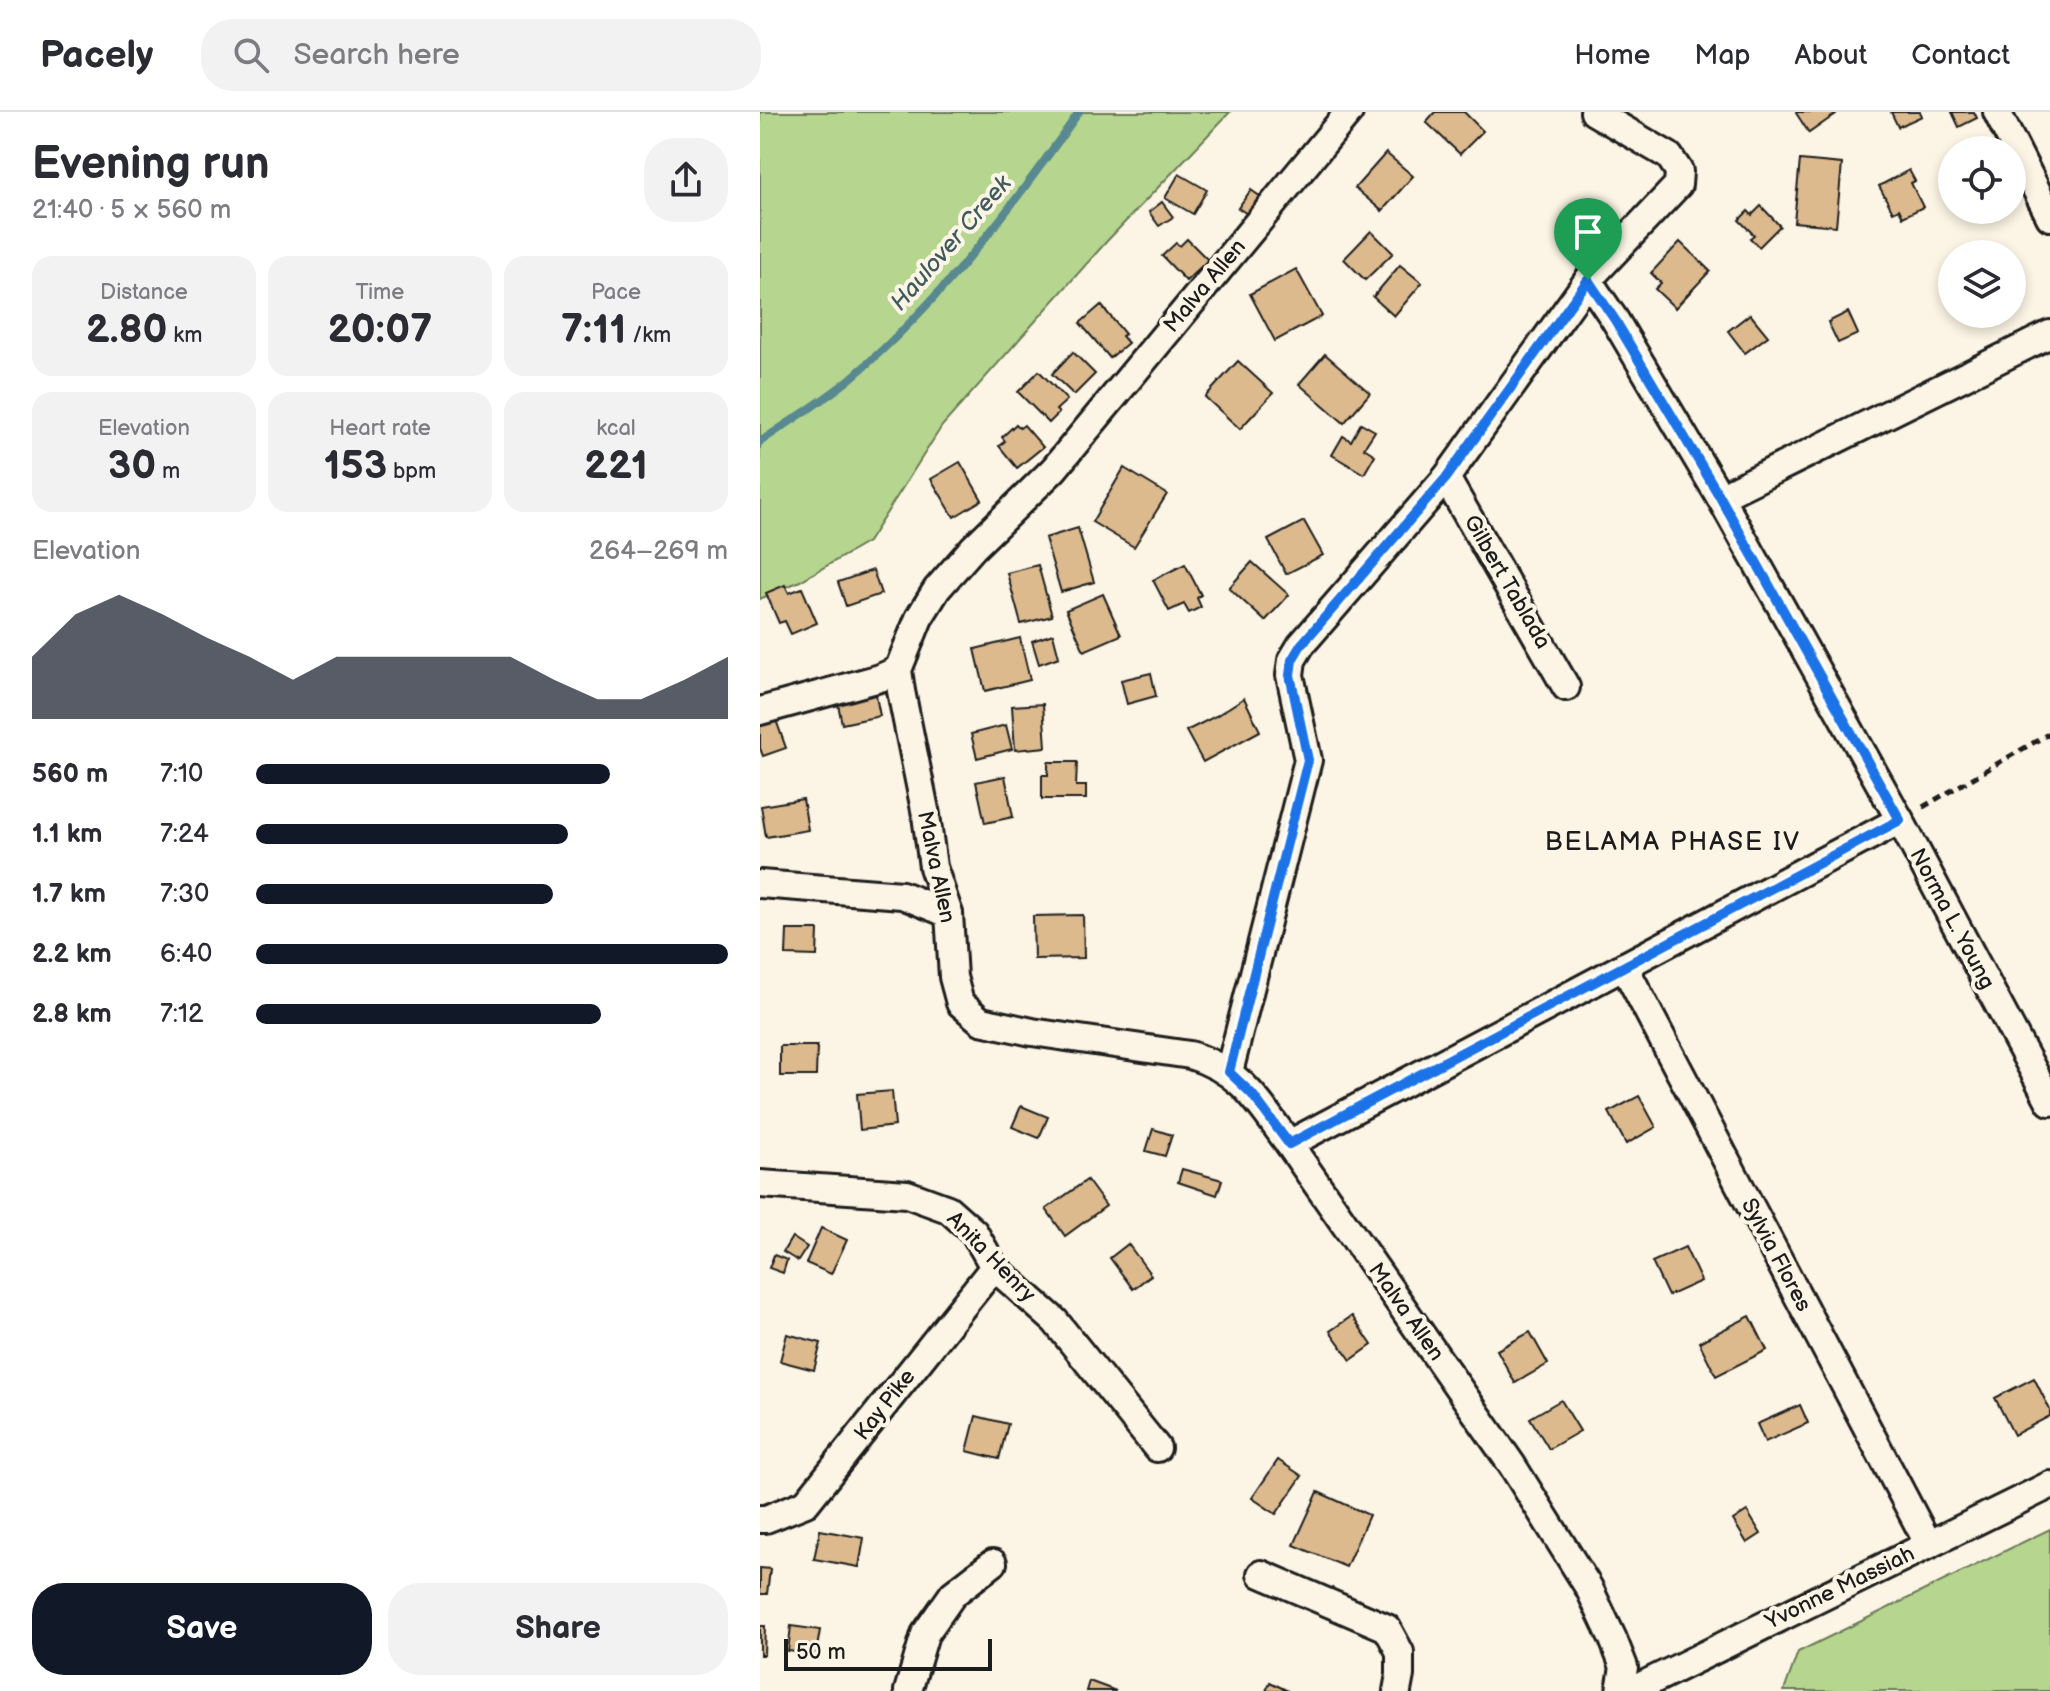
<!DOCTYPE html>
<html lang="en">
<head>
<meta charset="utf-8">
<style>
  :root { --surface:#fff; --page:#f2f2f3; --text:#2b2b33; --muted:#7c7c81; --line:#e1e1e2; --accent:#111827 }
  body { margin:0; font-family:"Balsamiq Sans",sans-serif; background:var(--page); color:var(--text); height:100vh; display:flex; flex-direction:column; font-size:30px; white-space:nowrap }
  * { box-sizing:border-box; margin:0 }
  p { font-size:26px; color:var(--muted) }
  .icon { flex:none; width:44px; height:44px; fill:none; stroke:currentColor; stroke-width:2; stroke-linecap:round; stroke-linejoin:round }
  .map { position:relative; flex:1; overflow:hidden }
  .sheet { display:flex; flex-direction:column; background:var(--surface); width:760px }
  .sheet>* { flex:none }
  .tools { position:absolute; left:1178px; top:24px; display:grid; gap:16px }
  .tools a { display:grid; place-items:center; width:88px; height:88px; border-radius:50%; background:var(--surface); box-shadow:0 4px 12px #0003; font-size:40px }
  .scale { position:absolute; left:24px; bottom:20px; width:208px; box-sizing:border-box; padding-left:8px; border:4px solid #1c1c1c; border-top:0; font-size:22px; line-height:28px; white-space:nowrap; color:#1c1c1c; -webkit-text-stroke:6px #fcf5e5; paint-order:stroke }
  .pin { position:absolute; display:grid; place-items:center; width:68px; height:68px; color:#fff; margin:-82px -34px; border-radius:50% 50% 50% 0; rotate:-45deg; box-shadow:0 0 8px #0007 }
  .pin .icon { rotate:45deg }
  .round { display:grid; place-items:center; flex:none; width:84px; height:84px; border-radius:32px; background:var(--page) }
  .summary { display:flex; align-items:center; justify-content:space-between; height:136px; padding:0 32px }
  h1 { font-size:44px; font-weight:600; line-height:60px }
  .stats { display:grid; grid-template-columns:repeat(3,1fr); gap:12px; height:136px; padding:8px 32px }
  .stats div { display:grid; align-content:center; border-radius:20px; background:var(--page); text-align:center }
  .stats b { font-size:40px; font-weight:600 }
  .stats small { font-size:22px; font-weight:400 }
  .stats p { font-size:22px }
  .chart { height:224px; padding:16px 32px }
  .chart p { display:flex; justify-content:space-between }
  .chart svg { width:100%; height:144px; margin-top:8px; fill:var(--accent); opacity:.7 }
  .button { display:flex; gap:16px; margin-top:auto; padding:16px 32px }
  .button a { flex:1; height:92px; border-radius:32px; background:var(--accent); color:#fff; font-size:32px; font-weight:600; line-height:92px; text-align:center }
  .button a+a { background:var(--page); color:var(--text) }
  ul { padding:0 32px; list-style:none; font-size:26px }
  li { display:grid; grid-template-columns:128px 96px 1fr; align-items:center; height:60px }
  li i { height:20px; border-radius:10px; background:var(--accent) }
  header { display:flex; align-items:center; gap:48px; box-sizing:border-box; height:112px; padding:0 40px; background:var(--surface); border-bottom:2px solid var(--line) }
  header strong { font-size:38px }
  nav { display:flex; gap:44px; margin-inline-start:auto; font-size:28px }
  .search { width:560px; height:72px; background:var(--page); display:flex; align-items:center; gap:20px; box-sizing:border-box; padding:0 28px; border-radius:32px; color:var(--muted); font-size:30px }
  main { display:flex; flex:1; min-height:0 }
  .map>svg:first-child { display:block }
  .green { fill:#b6d68f; stroke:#697956; stroke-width:2 }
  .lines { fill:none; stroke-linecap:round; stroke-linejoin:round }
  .stream { stroke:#588890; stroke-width:8 }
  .building { fill:#dcba8e; stroke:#1c1c1c; stroke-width:2 }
  .street-casing { stroke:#1c1c1c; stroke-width:32 }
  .path { stroke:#1c1c1c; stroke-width:5; stroke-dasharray:8 6; stroke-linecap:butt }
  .street { stroke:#fcf5e5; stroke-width:26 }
  .route-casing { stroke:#fff; stroke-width:16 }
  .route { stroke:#1a73e8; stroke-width:10 }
  .labels { text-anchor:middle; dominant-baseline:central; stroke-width:8; stroke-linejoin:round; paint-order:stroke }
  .street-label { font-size:22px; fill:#1c1c1c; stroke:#fcf5e5 }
  .water-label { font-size:24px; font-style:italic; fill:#3f5b60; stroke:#fcf5e5 }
  .quarter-label { font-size:26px; letter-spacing:2px; fill:#1c1c1c; stroke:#fcf5e5 }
</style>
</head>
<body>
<header>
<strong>Pacely</strong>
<div class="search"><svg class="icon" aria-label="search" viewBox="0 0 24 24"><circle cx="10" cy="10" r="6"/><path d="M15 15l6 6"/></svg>Search here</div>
<nav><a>Home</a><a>Map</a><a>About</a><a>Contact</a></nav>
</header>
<main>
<section class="sheet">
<div class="summary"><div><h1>Evening run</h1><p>21:40 · 5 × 560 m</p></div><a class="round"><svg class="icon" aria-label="share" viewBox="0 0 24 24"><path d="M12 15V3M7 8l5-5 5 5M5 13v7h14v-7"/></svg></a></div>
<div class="stats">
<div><p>Distance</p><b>2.80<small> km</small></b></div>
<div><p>Time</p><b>20:07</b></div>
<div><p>Pace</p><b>7:11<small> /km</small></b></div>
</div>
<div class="stats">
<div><p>Elevation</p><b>30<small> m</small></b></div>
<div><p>Heart rate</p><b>153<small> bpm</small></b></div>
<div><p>kcal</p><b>221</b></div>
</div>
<div class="chart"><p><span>Elevation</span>264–269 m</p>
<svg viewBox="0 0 160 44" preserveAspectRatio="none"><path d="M0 44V25L10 12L20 6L30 12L40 19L50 25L60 32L70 25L80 25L90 25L100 25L110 25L120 32L130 38L140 38L150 32L160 25V44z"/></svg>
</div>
<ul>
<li><b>560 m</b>7:10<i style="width:75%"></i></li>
<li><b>1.1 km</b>7:24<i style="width:66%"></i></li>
<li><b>1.7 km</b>7:30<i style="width:63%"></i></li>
<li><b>2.2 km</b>6:40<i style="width:100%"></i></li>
<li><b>2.8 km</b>7:12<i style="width:73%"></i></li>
</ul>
<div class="button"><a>Save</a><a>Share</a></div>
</section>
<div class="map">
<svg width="1290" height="1579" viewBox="0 0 1290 1579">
  <rect width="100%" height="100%" fill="#fcf5e5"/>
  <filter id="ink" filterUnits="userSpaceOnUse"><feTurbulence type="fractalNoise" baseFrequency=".0125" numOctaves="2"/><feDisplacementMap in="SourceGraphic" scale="16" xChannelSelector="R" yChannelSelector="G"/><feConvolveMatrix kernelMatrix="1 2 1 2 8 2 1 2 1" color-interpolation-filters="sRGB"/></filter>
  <g filter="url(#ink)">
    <g class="green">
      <path d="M0,0H470L347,129L182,314L108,430L40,469L0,487Z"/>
      <path d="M1290,1417V1579H1024L1038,1540Z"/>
    </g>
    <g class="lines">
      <path class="stream" d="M0,330C30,309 62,290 90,267C180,190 252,96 319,0"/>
    </g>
    <g class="building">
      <path d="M675,0H704L723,19L700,42L666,10Z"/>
      <path d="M1037,0H1075L1076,2L1049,21L1036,1Z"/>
      <path d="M1131,0H1160L1162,4L1138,15Z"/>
      <path d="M1192,0H1214L1217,6L1199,15Z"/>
      <path d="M626,41L653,64L622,99L595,76Z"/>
      <path d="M1040,48L1082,52L1076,114L1034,110Z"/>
      <path d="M1149,58L1155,69L1151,71L1163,95L1143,105L1139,97L1133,100L1119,74Z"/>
      <path d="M419,62L447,78L433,102L405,86Z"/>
      <path d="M491,78L504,87L492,105L478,96Z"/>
      <path d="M402,90L413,105L399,114L389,100Z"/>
      <path d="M1001,94L1020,114L999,135L990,126L994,123L979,108L988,99L992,103Z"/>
      <path d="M611,119L633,141L605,168L584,147Z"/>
      <path d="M427,127L448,148L426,169L402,144L416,131L420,134Z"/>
      <path d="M920,130L950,159L915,196L895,177L901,171L891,161Z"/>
      <path d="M640,153L662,171L634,204L613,185Z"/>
      <path d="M536,157L562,204L515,229L490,182Z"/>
      <path d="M341,193L365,222L362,224L368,231L350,246L320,211Z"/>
      <path d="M1088,200L1098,222L1078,231L1068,210Z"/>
      <path d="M990,202L1008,224L985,241L968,219Z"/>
      <path d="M313,240L335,262L314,283L292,262Z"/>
      <path d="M565,242L610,281L584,311L539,272Z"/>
      <path d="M478,249L513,281L480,317L445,285Z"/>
      <path d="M279,259L307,288L296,298L299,301L289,311L258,280Z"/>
      <path d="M601,311L615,319L604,336L615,343L604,362L572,343L583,324L591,329Z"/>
      <path d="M256,312L260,316L264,313L283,335L257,356L239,334L245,329L242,325Z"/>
      <path d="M200,350L222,388L194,405L171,367Z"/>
      <path d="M364,356L407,382L374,435L332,410Z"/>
      <path d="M544,409L563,443L526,462L508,428Z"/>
      <path d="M318,416L334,470L301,480L285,426Z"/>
      <path d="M492,450L529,483L505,509L469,476Z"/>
      <path d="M425,452L441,483L437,486L441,495L429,501L424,492L409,499L393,468Z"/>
      <path d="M278,453L292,504L261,512L247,461Z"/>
      <path d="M113,458L121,482L86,494L78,470Z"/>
      <path d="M25,473L29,481L42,476L57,511L31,522L25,509L19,511L6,481Z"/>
      <path d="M343,482L361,523L324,539L306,498Z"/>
      <path d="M293,522L299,545L279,552L272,529Z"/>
      <path d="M260,526L270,568L225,579L215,537Z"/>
      <path d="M391,561L396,584L367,592L361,568Z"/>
      <path d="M114,574L120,604L82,612L76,582Z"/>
      <path d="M484,586L500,619L443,650L426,619L456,604Z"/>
      <path d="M283,592L286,635L255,638L252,594Z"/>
      <path d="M16,608L26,636L3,644L0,636V614Z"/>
      <path d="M246,613L252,637L217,646L211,622Z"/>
      <path d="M288,650H317L316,674H326V687H282V663H288Z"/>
      <path d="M245,664L253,705L225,711L216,670Z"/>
      <path d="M43,687L48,718L6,725L1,694Z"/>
      <path d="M323,803L324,846L274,847L273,804Z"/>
      <path d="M27,818H58L57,844L26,843Z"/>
      <path d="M20,934H57L56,964H20Z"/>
      <path d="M132,979L135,1014L100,1018L97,982Z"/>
      <path d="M879,984L896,1015L866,1032L849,1000Z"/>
      <path d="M261,994L288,1005L279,1026L252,1015Z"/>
      <path d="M393,1017L412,1023L405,1044L386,1039Z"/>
      <path d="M422,1057L462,1068L457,1083L418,1070Z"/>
      <path d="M327,1068L346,1094L305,1124L286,1097Z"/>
      <path d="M61,1116L87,1128L71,1162L46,1151Z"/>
      <path d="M32,1125L47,1135L38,1149L23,1140Z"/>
      <path d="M368,1132L391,1163L373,1177L350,1146Z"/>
      <path d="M925,1135L941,1169L908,1184L892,1150Z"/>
      <path d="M14,1143L27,1148L23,1161L9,1156Z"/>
      <path d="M592,1204L612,1233L591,1248L570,1219Z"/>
      <path d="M990,1204L1007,1238L956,1264L939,1230Z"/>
      <path d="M770,1220L788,1252L755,1271L737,1238Z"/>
      <path d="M27,1222L61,1231L54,1258L20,1249Z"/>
      <path d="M1274,1266L1290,1298V1304L1254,1323L1235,1286Z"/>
      <path d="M801,1288L820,1319L789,1337L770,1306Z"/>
      <path d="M1040,1293L1048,1311L1005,1330L997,1312Z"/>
      <path d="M216,1304L248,1312L239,1347L207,1339Z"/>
      <path d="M518,1348L542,1364L516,1402L492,1386Z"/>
      <path d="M558,1380L609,1403L586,1455L534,1433Z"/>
      <path d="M987,1399L1001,1422L987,1431L973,1408Z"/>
      <path d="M60,1418L104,1426L99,1455L54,1447Z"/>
      <path d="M0,1456L10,1457L7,1482H0Z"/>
      <path d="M0,1514H5L4,1543H0Z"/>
      <path d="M31,1514L60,1518L56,1542L28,1539Z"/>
      <path d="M329,1569L356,1579H326Z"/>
      <path d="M510,1570L528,1579H506Z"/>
    </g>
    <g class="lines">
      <g class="street-casing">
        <g id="street">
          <path d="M589,0L294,357L213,436L177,477L159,506L138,558L141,579L166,703L173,755L189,802L193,865L200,891L221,909L272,920L430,943C482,959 498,990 529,1032L752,1353L829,1476L853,1527L864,1555L860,1579"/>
          <path d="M1237,0L1290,105"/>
          <path d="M828,168L855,208L960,385L1140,708L1290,990"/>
          <path d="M686,366L806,575"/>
          <path d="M960,385L1290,222"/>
          <path d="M0,599L120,566L138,558"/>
          <path d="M0,772L142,783L189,802"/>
          <path d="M864,854L1169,1433"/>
          <path d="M469,960L548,648L530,563L532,548L541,533L686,366L828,168L918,73L919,59L909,44L834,0"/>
          <path d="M529,1032L1140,708"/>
          <path d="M0,1072L147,1082L188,1097L214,1120L234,1155L295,1209L397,1336"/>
          <path d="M0,1407H6L46,1391L234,1155"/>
          <path d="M501,1462L627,1516L640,1540V1563L637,1579"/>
          <path d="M148,1579L165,1522L193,1482L233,1451"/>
          <path d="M871,1579L1290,1373"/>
        </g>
      </g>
      <path class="path" d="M1163,695L1290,621"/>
      <use href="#street" class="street"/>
    </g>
  </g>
  <g class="lines" filter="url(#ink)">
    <g class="route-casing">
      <path id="route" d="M828,168L855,208L960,385L1140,708L529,1032L492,982L469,960L548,648L530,563L532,548L541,533L686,366Z"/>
    </g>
    <use href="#route" class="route"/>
  </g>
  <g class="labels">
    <g class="street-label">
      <text transform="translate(445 174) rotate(-50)">Malva Allen</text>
      <text transform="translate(747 470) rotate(60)">Gilbert Tablada</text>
      <text transform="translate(176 755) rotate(78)">Malva Allen</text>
      <text transform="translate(1192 807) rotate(62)">Norma L. Young</text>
      <text transform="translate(1016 1143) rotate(62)">Sylvia Flores</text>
      <text transform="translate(231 1145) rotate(46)">Anita Henry</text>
      <text transform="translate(646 1200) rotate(55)">Malva Allen</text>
      <text transform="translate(125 1293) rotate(-52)">Kay Pike</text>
      <text transform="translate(1080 1476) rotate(-26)">Yvonne Massiah</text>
    </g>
    <g class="water-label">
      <text transform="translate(191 131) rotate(-49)">Haulover Creek</text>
    </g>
    <g class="quarter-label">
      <text x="913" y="730">BELAMA PHASE IV</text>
    </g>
  </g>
</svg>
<div class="tools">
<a><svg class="icon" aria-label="locate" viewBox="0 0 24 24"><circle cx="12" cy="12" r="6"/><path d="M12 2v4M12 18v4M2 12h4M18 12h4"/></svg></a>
<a><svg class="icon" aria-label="layers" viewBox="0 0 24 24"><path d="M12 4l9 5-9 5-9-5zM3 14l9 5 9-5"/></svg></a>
</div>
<div class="scale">50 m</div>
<div class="pin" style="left:828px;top:168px;background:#1e9e55"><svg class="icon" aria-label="arrive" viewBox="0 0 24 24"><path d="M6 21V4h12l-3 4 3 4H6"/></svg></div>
</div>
</main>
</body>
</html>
